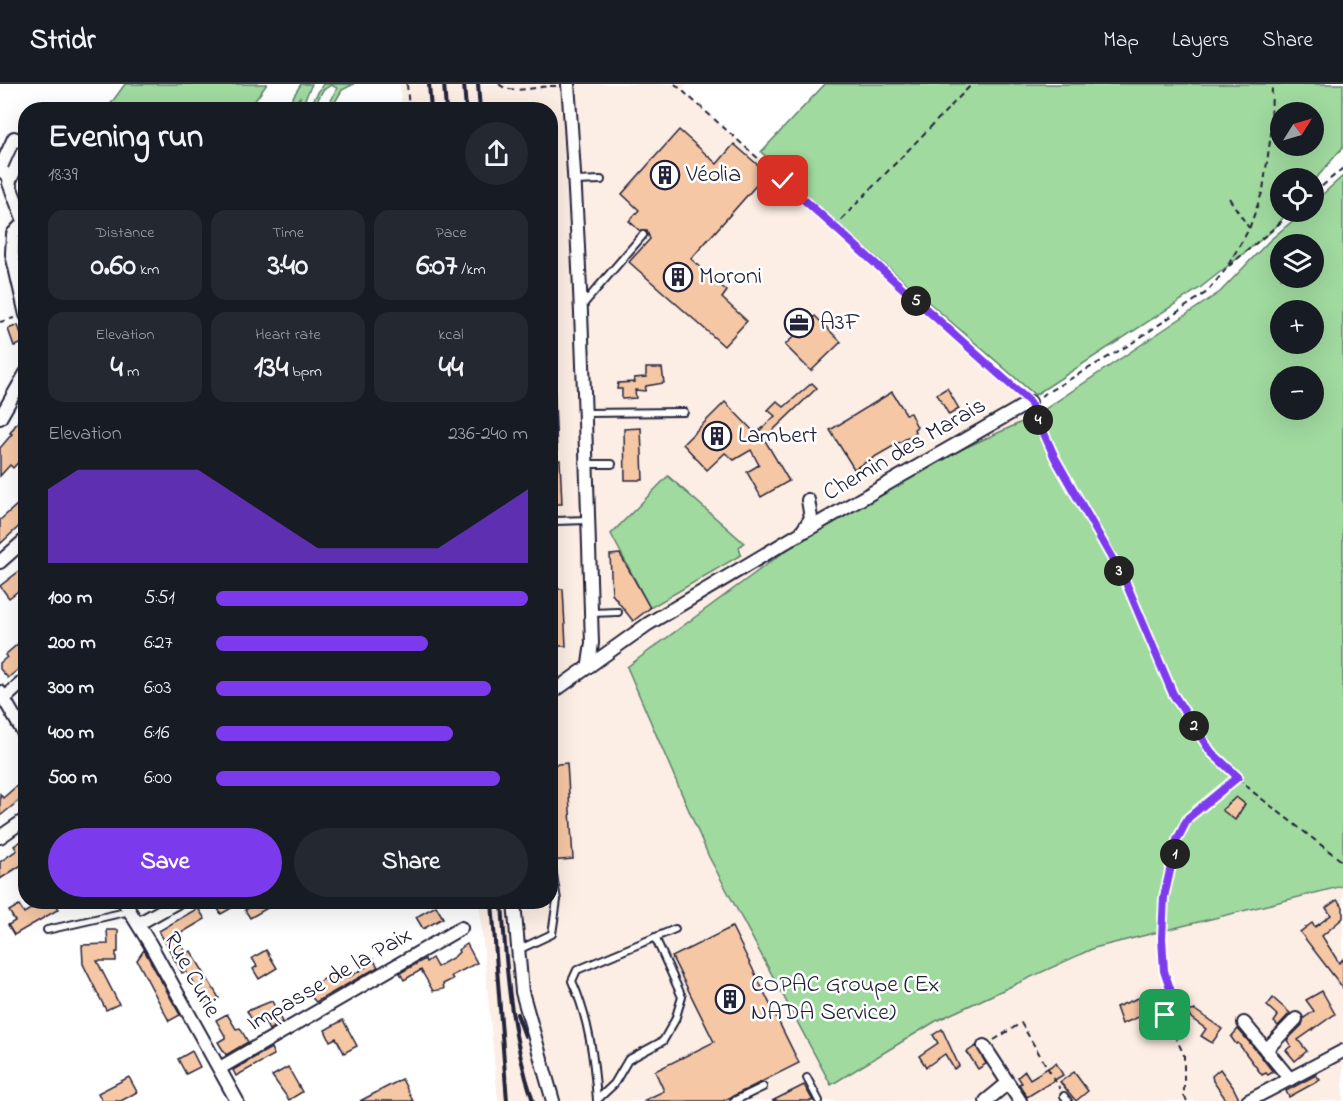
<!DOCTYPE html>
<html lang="en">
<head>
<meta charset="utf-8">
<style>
  :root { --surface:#171b24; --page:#242831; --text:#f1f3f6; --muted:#9ea1a6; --line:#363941; --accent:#7c3aed }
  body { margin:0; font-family:"Indie Flower",sans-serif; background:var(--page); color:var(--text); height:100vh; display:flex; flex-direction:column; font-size:22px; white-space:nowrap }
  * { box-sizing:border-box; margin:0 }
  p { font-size:20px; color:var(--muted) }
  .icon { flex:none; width:33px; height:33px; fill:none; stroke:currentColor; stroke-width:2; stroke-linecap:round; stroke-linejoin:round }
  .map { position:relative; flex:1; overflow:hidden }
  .panel { position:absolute; left:18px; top:18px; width:540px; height:807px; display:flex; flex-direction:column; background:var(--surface); border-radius:24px; box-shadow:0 6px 24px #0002 }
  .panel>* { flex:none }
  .needle { width:39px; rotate:53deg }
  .tools { position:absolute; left:1270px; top:18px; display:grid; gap:12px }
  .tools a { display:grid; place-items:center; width:54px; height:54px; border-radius:50%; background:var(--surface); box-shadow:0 6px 24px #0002; font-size:30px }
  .pin { position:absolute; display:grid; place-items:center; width:51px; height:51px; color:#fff; margin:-26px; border-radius:12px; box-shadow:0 3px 9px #0006 }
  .km { position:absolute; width:30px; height:30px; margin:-15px; border-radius:50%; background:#222; color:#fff; font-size:16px; line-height:30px; text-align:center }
  .round { display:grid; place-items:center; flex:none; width:63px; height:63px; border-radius:32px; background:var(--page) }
  .overview { display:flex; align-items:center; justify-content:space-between; height:102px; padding:0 30px }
  h1 { font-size:33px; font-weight:800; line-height:45px }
  .stats { display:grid; grid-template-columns:repeat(3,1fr); gap:9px; height:102px; padding:6px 30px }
  .stats div { display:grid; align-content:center; border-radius:15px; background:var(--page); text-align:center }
  .stats b { font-size:30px; font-weight:800 }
  .stats small { font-size:16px; font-weight:400 }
  .stats p { font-size:16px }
  .chart { height:168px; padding:12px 30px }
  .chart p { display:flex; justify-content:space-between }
  .chart svg { width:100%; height:108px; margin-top:6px; fill:var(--accent); opacity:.7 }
  .button { display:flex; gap:12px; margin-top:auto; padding:12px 30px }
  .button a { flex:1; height:69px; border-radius:36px; background:var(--accent); color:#fff; font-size:24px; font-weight:800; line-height:69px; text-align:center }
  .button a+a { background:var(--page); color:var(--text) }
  ul { padding:0 30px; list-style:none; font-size:20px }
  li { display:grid; grid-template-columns:96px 72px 1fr; align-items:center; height:45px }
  li i { height:15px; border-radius:8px; background:var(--accent) }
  header { display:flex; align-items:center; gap:36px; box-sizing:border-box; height:84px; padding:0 30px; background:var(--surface); border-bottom:2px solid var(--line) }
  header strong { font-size:28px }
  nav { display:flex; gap:33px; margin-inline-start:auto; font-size:21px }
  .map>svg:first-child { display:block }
  .built { fill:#fceee4 }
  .green { fill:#a0da9f; stroke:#617e6d; stroke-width:1.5; fill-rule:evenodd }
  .building { fill:#f6c7a5; stroke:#22223b; stroke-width:1.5 }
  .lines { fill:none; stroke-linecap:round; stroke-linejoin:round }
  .lane-casing { stroke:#22223b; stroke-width:10 }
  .street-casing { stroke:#22223b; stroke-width:16 }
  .path { stroke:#22223b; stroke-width:2; stroke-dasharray:6 4.5; stroke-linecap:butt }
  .lane { stroke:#fff; stroke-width:6 }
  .street { stroke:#fff; stroke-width:12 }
  .rail { stroke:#22223b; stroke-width:4 }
  .route-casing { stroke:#fff; stroke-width:12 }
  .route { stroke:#7c3aed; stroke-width:8 }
  .labels { text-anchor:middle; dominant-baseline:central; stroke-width:5; stroke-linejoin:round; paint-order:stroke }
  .poi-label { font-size:24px; fill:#22223b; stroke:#fff; text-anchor:start }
  .street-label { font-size:24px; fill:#22223b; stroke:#fff }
</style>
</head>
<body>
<header>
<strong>Stridr</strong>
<nav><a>Map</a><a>Layers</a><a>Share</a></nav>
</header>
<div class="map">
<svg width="1343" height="1017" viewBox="0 0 1343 1017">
  <rect width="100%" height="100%" fill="#fff"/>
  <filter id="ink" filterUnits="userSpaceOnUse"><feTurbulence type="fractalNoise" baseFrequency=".0167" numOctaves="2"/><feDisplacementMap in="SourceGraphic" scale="12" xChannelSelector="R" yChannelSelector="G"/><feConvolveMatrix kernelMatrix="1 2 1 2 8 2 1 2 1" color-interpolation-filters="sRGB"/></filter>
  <g filter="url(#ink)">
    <path class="built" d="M400,0H687L682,6L1030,318L1022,323L1033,333L925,382L831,1000L936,937L1094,864L1343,802V1017H498L479,818H550V26L402,25Z"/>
    <g class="green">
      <path d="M125,0H267L249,25H107Z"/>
      <path d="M301,0H312L305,15L309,19L313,17L323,0H354L342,6L331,25H327L337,4L331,1L323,6L313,25L303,23L300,19V13L294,19L292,25H288L291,16Z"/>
      <path d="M825,0H1343V63L1314,97V94H1281V128H1288L1272,147L1200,204L1035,311L814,119L761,68ZM1281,28H1314V62H1281Z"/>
      <path d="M1343,92V802L1094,864L936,937L831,1001L709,773L627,583L863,410L1033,333L1220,208L1269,157L1303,128H1314V118ZM1281,160H1314V194H1281ZM1281,226H1314V260H1281ZM1281,292H1314V326H1281Z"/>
      <path d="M668,392L744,459L739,463L741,471L650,524L611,450Z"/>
    </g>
    <g class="building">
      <path d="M679,46L717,80L734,60L767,89L691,175L727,207L722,214L747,237L724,262L629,178L650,155L647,147H640L629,137L639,126L622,110Z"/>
      <path d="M815,232L841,258L811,287L785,261Z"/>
      <path d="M18,241L24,259L14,262L8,245Z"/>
      <path d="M646,284H662L664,299L646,302L645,307L635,306L636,314L622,315V305H617L618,299L635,298L634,294L646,293Z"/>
      <path d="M812,299L817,304L764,355L789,397L761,413L747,388L759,381L751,366L734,376L725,369L707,386L683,360L725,318L756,350L775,332L768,326L777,317L784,323Z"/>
      <path d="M947,304L959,325L949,331L937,310Z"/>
      <path d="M892,308L906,330L910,329L917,343L914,345L916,349L854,385L830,346Z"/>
      <path d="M26,326V370L13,384L10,381L0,392V364L12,350L10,349Z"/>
      <path d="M641,344L643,396H625L624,345Z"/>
      <path d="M550,376H560L562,420H550Z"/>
      <path d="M26,413V436L0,460V436Z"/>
      <path d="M620,470L650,524L633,537L612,510L610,471Z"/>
      <path d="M26,482V501L9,514L0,502Z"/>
      <path d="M550,505H563L566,562H550Z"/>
      <path d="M26,553V579L8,594L0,585V579L7,573L5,571Z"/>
      <path d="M567,679L573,775L550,777V681Z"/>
      <path d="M26,694V711L0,732V710L3,714Z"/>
      <path d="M1236,713L1245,720L1235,736L1222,726Z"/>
      <path d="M26,754V778L0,795V778L17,766L14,762Z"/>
      <path d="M1337,816L1343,823V834L1322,852L1339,879L1343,875V904L1300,848L1312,839L1315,843L1331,831L1326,824Z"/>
      <path d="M42,818H54L59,825L14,851L8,841L15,837L9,827L19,821L24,829Z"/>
      <path d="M214,818H242L221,830Z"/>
      <path d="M259,818H278L250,834L245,826Z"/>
      <path d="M436,822L443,834L423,845L416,833Z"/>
      <path d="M198,824L205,835L176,852L187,870L191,867L219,914L207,921L186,887L182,889L159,847Z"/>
      <path d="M732,843L799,979L723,1017H643L664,1007L655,987L714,958L672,873Z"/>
      <path d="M107,846H118V868H116V877H97L119,920L106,926L83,880L82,861L108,860Z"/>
      <path d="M467,860L477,879L451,892L453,895L443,900L444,905L433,907L421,886L404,896L400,889L425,875L426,878L432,874L437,883L454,873L459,868L458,866Z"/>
      <path d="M144,866L180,931L169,937L137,876Z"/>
      <path d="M266,866L277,884L259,895L253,885L257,882L252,874Z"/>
      <path d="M373,875L378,883L316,918L305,906L336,888L340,896L351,892L366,883L364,880Z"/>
      <path d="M1161,905L1168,921L1122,940L1116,923Z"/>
      <path d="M1322,907L1335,930L1298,956L1307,967L1295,977L1286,966L1291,962L1287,956L1302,941L1304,934L1314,927L1306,916Z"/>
      <path d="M1273,914L1290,929L1278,942L1274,938L1278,932L1267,922Z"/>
      <path d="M272,917L282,938L269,946L261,931L252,936L247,927Z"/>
      <path d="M1195,926L1222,945L1212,959L1201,952L1206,945L1191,934L1188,928Z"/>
      <path d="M227,930L236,945L240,944L248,958L226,971L218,958L225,954V952L216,936Z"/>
      <path d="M343,936L357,962L344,969L336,954L330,957L325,946Z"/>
      <path d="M942,945L959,982L954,985L945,970L926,983L919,972L938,959L933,951Z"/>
      <path d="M1238,945L1260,971L1273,988L1268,991L1266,989L1262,991L1238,959L1236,960L1231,953Z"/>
      <path d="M976,962L986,980L978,985L967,968Z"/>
      <path d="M271,964L274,971L236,992L233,986Z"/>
      <path d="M192,967L200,983L186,990L178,975Z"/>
      <path d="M1056,979L1063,991L1027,1013L1019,1000L1022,999L1018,993L1025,987L1030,995Z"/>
      <path d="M288,983L302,1008L289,1016L272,992Z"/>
      <path d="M1220,985L1233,1003L1240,1017H1227L1213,997L1212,992Z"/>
      <path d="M1074,988L1088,1007L1076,1017L1060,998Z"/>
      <path d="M1316,991L1320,996L1289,1013L1286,1007Z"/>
      <path d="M129,993L137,1008L121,1017H102L98,1009Z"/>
      <path d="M402,995L413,1017H360Z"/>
      <path d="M804,1001L813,1017H772Z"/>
    </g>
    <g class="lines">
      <g class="lane-casing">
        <g id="lane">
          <path d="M575,97L601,96"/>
          <path d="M581,223L643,151"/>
          <path d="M585,329L684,328"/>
          <path d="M587,380H612"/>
          <path d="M555,437L588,436"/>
          <path d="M591,529L618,528"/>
          <path d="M47,846L130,827"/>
          <path d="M518,866L552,850L557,816L552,784"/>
          <path d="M807,994L819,1017"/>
          <path d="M1064,1012L1068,1017"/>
          <path d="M597,1016C594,974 589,935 572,897L577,886L675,845"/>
          <path d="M597,1016L614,1000L628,976L663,957L675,936L682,913L655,853"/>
          <path d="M734,1017L763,1003"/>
        </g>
      </g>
      <g class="street-casing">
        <g id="street">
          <path d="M568,0C582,186 586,373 592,559L589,580"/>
          <path d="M10,94L0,85L14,54L26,60"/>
          <path d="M24,138L13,150L12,170L26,231"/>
          <path d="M24,138L9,99L26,61"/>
          <path d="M0,334L26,289"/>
          <path d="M805,447L1030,318"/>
          <path d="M0,478L26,455"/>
          <path d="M0,608L26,653"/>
          <path d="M550,610L648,540L801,449L811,434L808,416"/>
          <path d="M4,615L26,595"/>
          <path d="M0,753L26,735"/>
          <path d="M124,818L150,860L237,1017"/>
          <path d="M514,818L522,908L553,1017"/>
          <path d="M138,840L177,818"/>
          <path d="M1244,939L1290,995"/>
          <path d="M984,962L1020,1017"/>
          <path d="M1266,966L1296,935"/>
          <path d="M220,984L461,844"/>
          <path d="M986,1017L1008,999"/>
          <path d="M1248,1017L1343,967"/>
        </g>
      </g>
      <g class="path">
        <path d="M407,0L409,26"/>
        <path d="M499,0C512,12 538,1 557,2"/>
        <path d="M675,0L1021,310"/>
        <path d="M1314,109L1343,84"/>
        <path d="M1229,114L1249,144"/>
        <path d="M834,143L972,0"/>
        <path d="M1229,182L1293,128"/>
        <path d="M0,238L14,234"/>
        <path d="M1041,312L1129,261L1207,208L1226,185L1249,145L1263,106L1271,50L1272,0"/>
        <path d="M1035,329L1055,373L1126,499L1173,610L1211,668L1253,708L1343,778"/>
        <path d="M994,956L1021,939L1060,1005"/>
        <path d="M1187,1017L1184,1012V971L1165,931L1177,925L1164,887L1162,854L1164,813L1177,756L1188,734L1203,719L1238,693"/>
      </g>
      <use href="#lane" class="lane"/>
      <use href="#street" class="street"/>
      <g class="rail">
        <path d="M429,0L431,26"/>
        <path d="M444,0L446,26"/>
        <path d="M464,0L466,26"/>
        <path d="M478,0L480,26"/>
        <path d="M550,218L556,375"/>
        <path d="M492,818L507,1017"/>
        <path d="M502,818C506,885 511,952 533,1017"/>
        <path d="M517,930L525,952"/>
      </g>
    </g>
  </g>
  <g class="lines" filter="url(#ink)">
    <g class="route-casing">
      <path id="route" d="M783,97L1030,318L1055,374L1126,499L1173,610L1211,668L1238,693L1188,734L1177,756L1164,813L1162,854L1164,887L1177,925L1165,931"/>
    </g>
    <use href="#route" class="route"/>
  </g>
  <defs>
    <g id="building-ring" transform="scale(1.5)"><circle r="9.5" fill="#fff" stroke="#22223b" stroke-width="1.5"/><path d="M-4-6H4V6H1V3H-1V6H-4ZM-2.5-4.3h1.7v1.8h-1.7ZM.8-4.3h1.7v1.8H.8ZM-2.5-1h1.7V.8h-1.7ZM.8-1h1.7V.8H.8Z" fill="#22223b"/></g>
    <g id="office-ring" transform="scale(1.5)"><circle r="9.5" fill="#fff" stroke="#22223b" stroke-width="1.5"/><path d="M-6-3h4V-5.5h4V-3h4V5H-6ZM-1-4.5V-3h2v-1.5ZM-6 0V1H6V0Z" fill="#22223b"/></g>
  </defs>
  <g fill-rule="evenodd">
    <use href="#building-ring" x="665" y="91"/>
    <use href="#building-ring" x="678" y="193"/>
    <use href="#office-ring" x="799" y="239"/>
    <use href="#building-ring" x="717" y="352"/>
    <use href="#building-ring" x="730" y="915"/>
  </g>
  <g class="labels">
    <g class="poi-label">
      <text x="686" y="91">Véolia</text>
      <text x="699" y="193">Moroni</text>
      <text x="820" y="239">A3F</text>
      <text x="738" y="352">Lambert</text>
      <text x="751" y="901">COPAC Groupe (Ex<tspan x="751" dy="28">NADA Service)</tspan></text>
    </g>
    <g class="street-label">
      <text transform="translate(905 366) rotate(-30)">Chemin des Marais</text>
      <text transform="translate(191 891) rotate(61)">Rue Curie</text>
      <text transform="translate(330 896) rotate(-30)">Impasse de la Paix</text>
    </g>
  </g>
</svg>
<div class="tools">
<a><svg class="needle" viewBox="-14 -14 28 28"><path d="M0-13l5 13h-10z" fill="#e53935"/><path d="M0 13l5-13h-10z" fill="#9ea1a6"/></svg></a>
<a><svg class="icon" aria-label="locate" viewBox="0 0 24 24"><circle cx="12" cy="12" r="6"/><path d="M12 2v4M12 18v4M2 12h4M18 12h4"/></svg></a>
<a><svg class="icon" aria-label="layers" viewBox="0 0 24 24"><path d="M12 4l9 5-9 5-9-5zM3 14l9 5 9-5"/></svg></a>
<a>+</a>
<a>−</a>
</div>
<div class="pin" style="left:1165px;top:931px;background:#1e9e55"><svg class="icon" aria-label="arrive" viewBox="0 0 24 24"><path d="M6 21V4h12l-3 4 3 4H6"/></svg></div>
<div class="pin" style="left:783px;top:97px;background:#d93025"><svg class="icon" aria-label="check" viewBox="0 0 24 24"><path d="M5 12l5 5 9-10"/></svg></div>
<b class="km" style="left:1175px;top:770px">1</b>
<b class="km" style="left:1194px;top:642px">2</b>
<b class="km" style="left:1119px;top:487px">3</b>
<b class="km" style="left:1038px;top:336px">4</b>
<b class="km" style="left:916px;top:217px">5</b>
<section class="panel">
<div class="overview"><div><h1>Evening run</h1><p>18:39</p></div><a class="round"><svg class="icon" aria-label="share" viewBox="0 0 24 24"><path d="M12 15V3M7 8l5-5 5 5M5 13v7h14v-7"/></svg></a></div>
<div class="stats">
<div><p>Distance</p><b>0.60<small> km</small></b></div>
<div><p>Time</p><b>3:40</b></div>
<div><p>Pace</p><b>6:07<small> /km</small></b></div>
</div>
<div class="stats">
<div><p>Elevation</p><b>4<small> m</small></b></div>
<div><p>Heart rate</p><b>134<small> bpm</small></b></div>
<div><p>kcal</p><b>44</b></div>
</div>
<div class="chart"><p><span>Elevation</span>236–240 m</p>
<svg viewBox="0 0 160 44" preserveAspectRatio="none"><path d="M0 44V14L10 6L20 6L30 6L40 6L50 6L60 14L70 22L80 30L90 38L100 38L110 38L120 38L130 38L140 30L150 22L160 14V44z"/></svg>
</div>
<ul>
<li><b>100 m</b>5:51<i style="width:100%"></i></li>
<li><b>200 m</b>6:27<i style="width:68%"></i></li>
<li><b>300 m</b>6:03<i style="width:88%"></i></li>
<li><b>400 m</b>6:16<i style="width:76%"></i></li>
<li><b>500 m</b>6:00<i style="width:91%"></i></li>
</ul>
<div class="button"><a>Save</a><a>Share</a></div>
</section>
</div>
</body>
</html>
